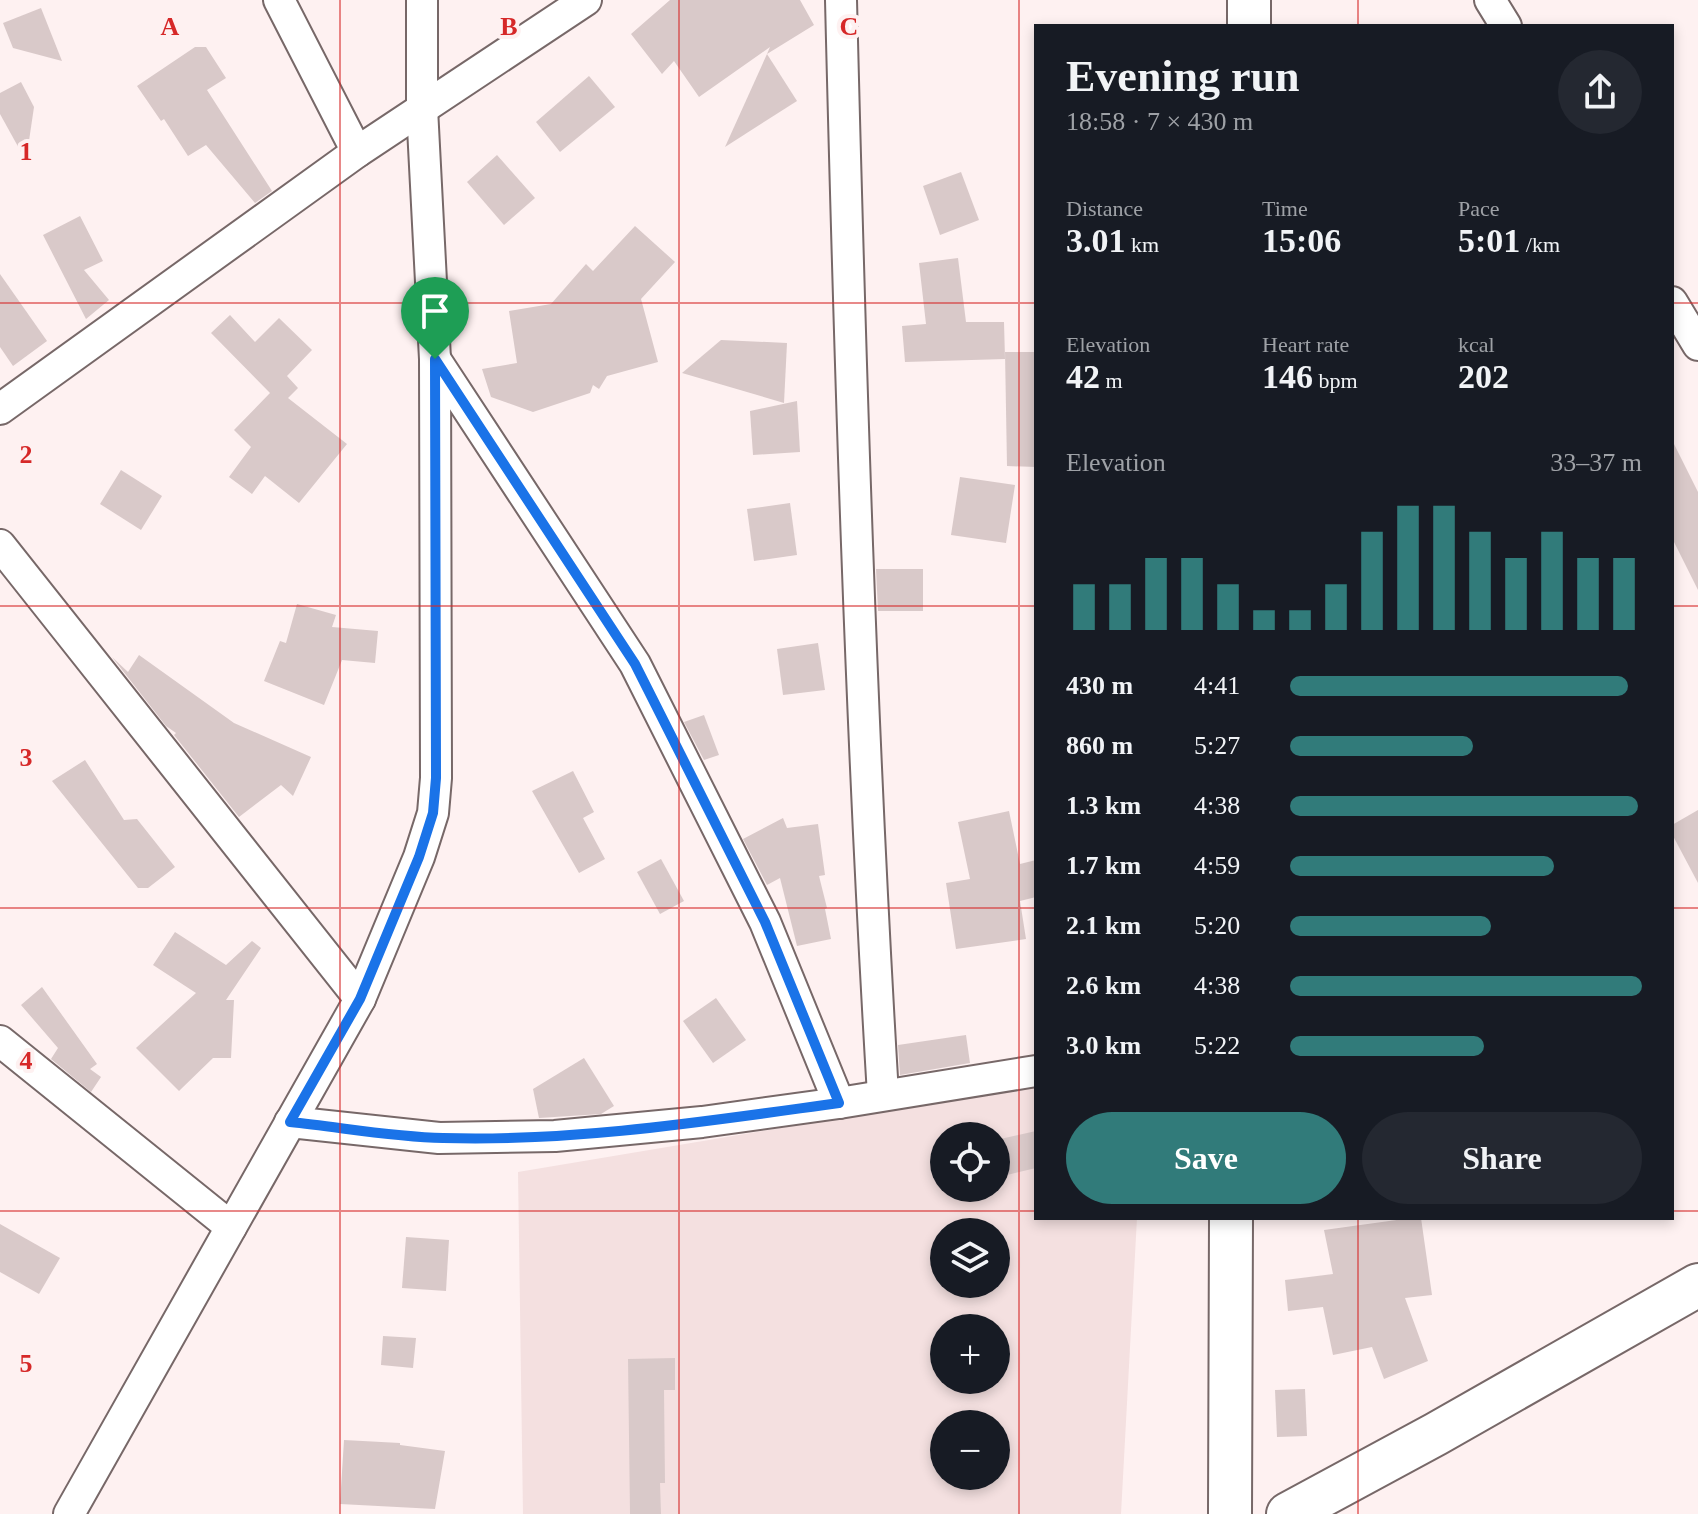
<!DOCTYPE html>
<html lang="en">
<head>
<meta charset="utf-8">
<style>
  :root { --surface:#171b24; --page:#242831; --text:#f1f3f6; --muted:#9ea1a6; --accent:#317b7a }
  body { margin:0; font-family:"Times New Roman",serif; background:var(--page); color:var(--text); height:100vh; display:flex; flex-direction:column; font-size:30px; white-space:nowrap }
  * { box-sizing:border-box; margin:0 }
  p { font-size:26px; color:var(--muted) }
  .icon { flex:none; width:44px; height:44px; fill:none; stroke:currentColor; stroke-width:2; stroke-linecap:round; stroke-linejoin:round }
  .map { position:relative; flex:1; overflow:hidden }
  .details { position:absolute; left:1034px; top:24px; width:640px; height:1196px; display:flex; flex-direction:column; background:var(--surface); border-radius:0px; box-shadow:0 4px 12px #0003 }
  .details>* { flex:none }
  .fabs { position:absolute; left:930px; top:1122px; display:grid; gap:16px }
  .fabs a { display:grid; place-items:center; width:80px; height:80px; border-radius:50%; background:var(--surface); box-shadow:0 4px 12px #0003; font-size:40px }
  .pin { position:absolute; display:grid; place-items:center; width:68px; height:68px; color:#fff; margin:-82px -34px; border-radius:50% 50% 50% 0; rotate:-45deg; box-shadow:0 0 8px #0007 }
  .pin .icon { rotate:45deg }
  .round { display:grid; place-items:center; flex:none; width:84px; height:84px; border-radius:42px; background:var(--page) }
  .overview { display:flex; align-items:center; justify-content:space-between; height:136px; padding:0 32px }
  h1 { font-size:44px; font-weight:700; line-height:60px }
  .metrics { display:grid; grid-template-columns:repeat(3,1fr); gap:12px; height:136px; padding:8px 32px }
  .metrics div { display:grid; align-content:center }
  .metrics b { font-size:34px; font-weight:700 }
  .metrics small { font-size:22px; font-weight:400 }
  .metrics p { font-size:22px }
  .chart { height:224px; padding:16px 32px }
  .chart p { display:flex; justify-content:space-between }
  .chart svg { width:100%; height:144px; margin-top:8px; stroke:var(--accent); stroke-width:6 }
  .action { display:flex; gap:16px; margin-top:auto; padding:16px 32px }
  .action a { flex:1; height:92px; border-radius:48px; background:var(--accent); color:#fff; font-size:32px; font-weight:700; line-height:92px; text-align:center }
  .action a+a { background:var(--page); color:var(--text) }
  ul { padding:0 32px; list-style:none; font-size:26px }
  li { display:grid; grid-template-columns:128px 96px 1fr; align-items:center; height:60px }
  li i { height:20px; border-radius:10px; background:var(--accent) }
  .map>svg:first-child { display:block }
  .built { fill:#f4e0e0; fill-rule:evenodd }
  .building { fill:#d9c9c9 }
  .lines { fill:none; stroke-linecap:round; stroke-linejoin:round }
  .street-casing { stroke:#776868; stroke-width:34 }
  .secondary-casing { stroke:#776868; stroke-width:46 }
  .street { stroke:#fff; stroke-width:30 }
  .secondary { stroke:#fff; stroke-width:42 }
  .route-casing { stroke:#fff; stroke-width:16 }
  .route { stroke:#1a73e8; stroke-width:10 }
  .grid { fill:none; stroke:#d62828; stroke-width:2; stroke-opacity:0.55 }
  .grid-label { font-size:26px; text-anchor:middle; font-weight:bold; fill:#d62828; stroke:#fef1f1; stroke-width:8; stroke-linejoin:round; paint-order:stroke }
</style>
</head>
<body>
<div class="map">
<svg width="1698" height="1514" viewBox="0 0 1698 1514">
  <rect width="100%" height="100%" fill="#fef1f1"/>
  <path class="built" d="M1036,1085V1218H1137L1121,1514H523L518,1172ZM944,1136H996V1188H944ZM944,1232H996V1284H944ZM944,1328H996V1380H944ZM944,1424H996V1476H944Z"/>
  <g class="building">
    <path d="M670,0H800L814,25L767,54L770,47L699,97L674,61L662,74L631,34Z"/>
    <path d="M41,8L62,61L13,48L3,23Z"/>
    <path d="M195,47H206L226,78L207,90L272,191L255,203L206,145L188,156L164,119L161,121L137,86Z"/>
    <path d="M767,54L797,101L725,147Z"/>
    <path d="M589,76L615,107L560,152L536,122Z"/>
    <path d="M21,82L34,107L26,161L0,114V93Z"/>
    <path d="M497,155L535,198L504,225L467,182Z"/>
    <path d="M961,172L979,220L940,235L923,186Z"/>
    <path d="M80,216L103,261L84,270L109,300L86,319L43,235Z"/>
    <path d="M635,226L675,262L641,299L658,362L607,376L599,389L593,385L590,393L533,412L491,397L482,369L517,363L509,311L551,304L586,264L593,271Z"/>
    <path d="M958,258L966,322H1004L1005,359L905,362L902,326L926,324L919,263Z"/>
    <path d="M0,274L47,341L13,366L0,347Z"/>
    <path d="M230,315L255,342L279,318L312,350L287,376L298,388L288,398L347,444L299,503L265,476L252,494L229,477L251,447L234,430L270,393L211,333Z"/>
    <path d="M721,340L787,343L784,403L682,373Z"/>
    <path d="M1005,352H1036V467L1007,466Z"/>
    <path d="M797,401L800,452L753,455L750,411Z"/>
    <path d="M1672,440L1698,492V590L1672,538Z"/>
    <path d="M121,470L162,496L141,530L100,504Z"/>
    <path d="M960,477L1015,485L1006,543L951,535Z"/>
    <path d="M790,503L797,555L754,561L747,509Z"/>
    <path d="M876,569H923V611H878Z"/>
    <path d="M297,604L336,615L332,627L378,631L375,663L342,660L324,705L264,681L280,641L286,643Z"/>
    <path d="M818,643L825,690L783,695L777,649Z"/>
    <path d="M139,655L234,723L311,757L293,796L281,785L239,817L174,735L176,733L166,726L112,657L128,672Z"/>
    <path d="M704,715L719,755L704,760L684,722Z"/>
    <path d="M85,760L124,820L137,819L175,867L148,888H138L52,781Z"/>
    <path d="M573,771L594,812L583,818L605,859L579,873L532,791Z"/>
    <path d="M1698,810V883L1672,834V825Z"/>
    <path d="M1009,811L1020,864L1036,860V897L1020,901L1026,939L956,949L946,883L970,879L958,822Z"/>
    <path d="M783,818L787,828L818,824L825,875L819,876L827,908L825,909L831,939L797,946L780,878L767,885L743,839Z"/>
    <path d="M661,859L684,901L660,914L637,872Z"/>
    <path d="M175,932L226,965L252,941L261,948L226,1000H234L231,1058H213L179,1091L136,1048L196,993L153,965Z"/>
    <path d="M42,987L97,1064L90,1069L101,1077L91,1092L51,1059L58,1048L21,1005Z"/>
    <path d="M716,998L746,1040L713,1063L683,1021Z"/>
    <path d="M966,1035L970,1063L900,1075L898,1045Z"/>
    <path d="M584,1058L614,1106L601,1114L539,1118L533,1089Z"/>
    <path d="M1036,1131V1168L1003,1176L996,1140Z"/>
    <path d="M1411,1218H1421L1432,1295L1405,1298L1428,1361L1384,1379L1372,1347L1333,1355L1323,1307L1288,1311L1285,1280L1333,1274L1324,1230Z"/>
    <path d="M0,1224L60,1258L39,1294L0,1272Z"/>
    <path d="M406,1237L449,1240L446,1291L402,1288Z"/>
    <path d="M383,1336L416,1338L413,1368L381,1365Z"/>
    <path d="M675,1358V1390H664L665,1483H660L661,1514H630L628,1359Z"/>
    <path d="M1305,1389L1307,1436L1277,1437L1275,1390Z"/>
    <path d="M344,1440L400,1443V1445L445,1451L435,1509L340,1504Z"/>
  </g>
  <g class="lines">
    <g class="street-casing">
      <g id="street">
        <path d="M279,0L357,152"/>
        <path d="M841,0C850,365 861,730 883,1095"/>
        <path d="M1490,0L1506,26"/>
        <path d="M1672,302L1698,345"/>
        <path d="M435,359L635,664L765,922L839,1103"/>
        <path d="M0,409L357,152L586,0"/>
        <path d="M0,545L360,999"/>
        <path d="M0,1041L231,1227"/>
        <path d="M290,1122L439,1138L555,1136L702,1122L839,1103L1036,1071"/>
        <path d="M69,1514L360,999L419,857L433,813L436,778L435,359L422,108V0"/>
      </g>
    </g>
    <g class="secondary-casing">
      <g id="secondary">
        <path d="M1249,26V0"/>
        <path d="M1230,1514L1231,1218"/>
        <path d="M1288,1514L1436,1434L1698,1285"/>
      </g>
    </g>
    <use href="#street" class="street"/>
    <use href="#secondary" class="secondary"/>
  </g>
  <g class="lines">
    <g class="route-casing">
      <path id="route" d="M435,359L635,664L765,922L839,1103C708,1121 575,1142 443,1138C392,1137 340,1127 290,1122L360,999L419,857L433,813L436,778Z"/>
    </g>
    <use href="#route" class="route"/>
  </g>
  <path class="grid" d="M340,0V1514M679,0V1514M1019,0V1514M1358,0V26M0,303H1036M1672,303H1698M0,606H1036M1672,606H1698M0,908H1036M1672,908H1698M0,1211H1036M1672,1211H1698M1358,1218V1514"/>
  <g class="grid-label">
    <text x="170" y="35">A</text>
    <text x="509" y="35">B</text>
    <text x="849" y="35">C</text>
    <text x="26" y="160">1</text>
    <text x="26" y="463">2</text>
    <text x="26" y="766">3</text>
    <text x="26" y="1069">4</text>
    <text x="26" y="1372">5</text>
  </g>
</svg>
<div class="fabs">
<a><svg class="icon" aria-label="locate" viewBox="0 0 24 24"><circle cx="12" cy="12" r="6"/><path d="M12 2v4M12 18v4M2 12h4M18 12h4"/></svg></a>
<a><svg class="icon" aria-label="layers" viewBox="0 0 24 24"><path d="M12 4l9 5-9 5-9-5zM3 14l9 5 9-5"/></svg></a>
<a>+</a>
<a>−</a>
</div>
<div class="pin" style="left:435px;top:359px;background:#1e9e55"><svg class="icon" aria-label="arrive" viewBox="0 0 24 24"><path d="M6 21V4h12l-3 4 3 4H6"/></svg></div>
<section class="details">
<div class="overview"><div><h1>Evening run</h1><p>18:58 · 7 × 430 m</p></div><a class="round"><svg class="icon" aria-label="share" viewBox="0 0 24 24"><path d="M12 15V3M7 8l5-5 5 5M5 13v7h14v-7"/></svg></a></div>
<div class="metrics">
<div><p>Distance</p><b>3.01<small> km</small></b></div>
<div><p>Time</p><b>15:06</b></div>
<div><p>Pace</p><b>5:01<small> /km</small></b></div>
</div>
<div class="metrics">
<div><p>Elevation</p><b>42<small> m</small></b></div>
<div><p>Heart rate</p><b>146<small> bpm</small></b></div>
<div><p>kcal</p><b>202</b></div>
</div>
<div class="chart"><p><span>Elevation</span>33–37 m</p>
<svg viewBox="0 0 160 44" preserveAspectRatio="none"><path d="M5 44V30M15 44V30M25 44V22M35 44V22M45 44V30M55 44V38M65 44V38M75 44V30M85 44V14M95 44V6M105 44V6M115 44V14M125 44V22M135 44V14M145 44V22M155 44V22"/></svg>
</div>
<ul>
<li><b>430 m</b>4:41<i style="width:96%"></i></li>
<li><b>860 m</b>5:27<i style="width:52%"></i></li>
<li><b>1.3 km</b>4:38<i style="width:99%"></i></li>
<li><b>1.7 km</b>4:59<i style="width:75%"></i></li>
<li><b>2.1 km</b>5:20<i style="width:57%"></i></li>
<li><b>2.6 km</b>4:38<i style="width:100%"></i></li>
<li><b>3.0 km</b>5:22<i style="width:55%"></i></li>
</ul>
<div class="action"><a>Save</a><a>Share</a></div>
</section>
</div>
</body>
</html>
